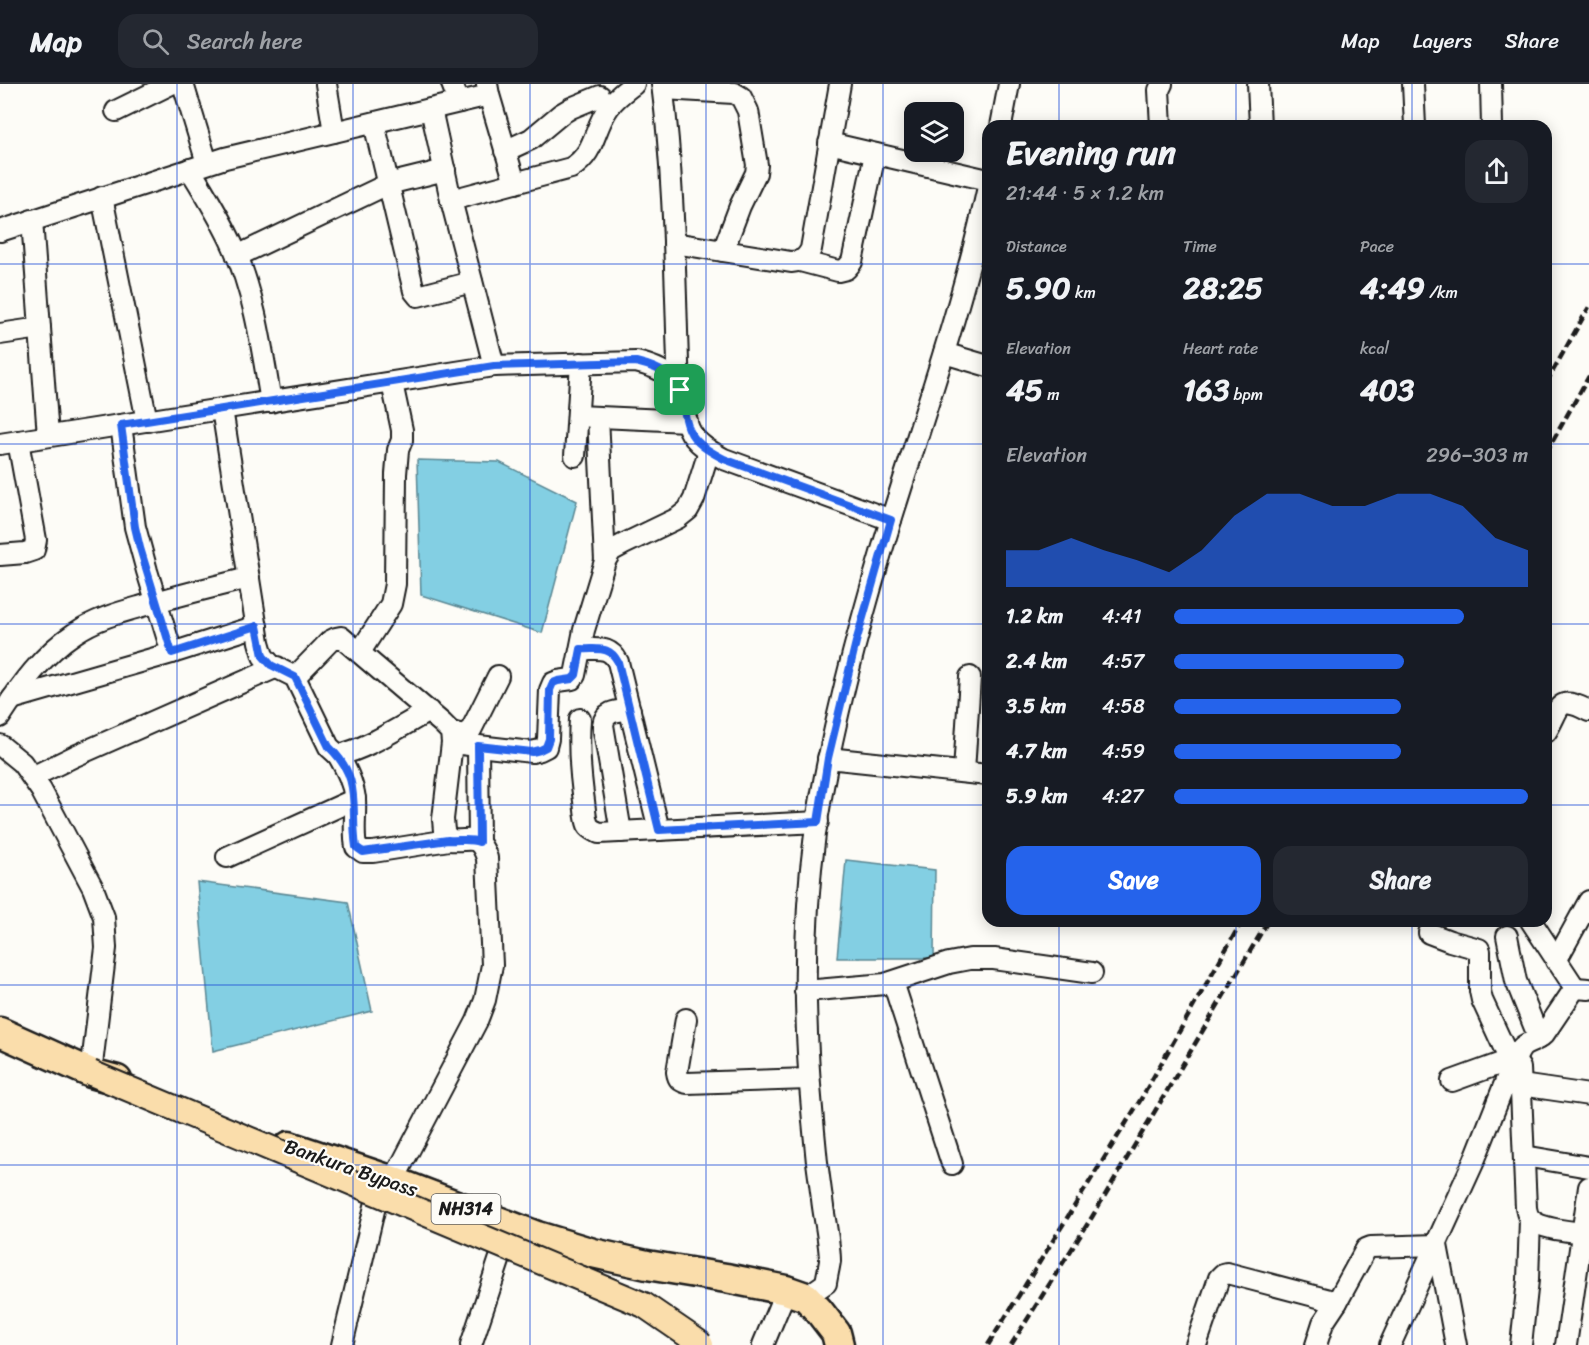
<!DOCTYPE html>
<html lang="en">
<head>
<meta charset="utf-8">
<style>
  :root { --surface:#171b24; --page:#242831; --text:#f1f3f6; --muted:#9ea1a6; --line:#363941; --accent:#2563eb }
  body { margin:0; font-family:Sriracha,sans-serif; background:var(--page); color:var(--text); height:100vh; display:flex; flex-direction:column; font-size:22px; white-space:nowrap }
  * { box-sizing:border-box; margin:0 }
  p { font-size:20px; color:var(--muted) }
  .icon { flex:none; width:33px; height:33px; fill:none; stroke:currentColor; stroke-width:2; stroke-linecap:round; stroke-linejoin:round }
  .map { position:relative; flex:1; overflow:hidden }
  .panel { position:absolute; left:982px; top:36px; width:570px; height:807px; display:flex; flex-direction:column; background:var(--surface); border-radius:18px; box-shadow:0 3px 15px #0003 }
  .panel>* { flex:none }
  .buttons { position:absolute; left:904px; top:18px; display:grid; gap:12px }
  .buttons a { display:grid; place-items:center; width:60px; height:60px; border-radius:12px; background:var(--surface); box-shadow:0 3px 15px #0003; font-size:30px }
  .pin { position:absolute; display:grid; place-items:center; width:51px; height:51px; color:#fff; margin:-26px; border-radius:12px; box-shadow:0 3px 9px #0006 }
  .round { display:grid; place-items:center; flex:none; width:63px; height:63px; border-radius:18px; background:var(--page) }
  .headline { display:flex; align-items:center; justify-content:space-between; height:102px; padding:0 24px }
  h1 { font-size:33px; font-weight:700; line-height:45px }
  .figures { display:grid; grid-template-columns:repeat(3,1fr); gap:9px; height:102px; padding:6px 24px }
  .figures div { display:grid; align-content:center }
  .figures b { font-size:30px; font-weight:700 }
  .figures small { font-size:16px; font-weight:400 }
  .figures p { font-size:16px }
  .chart { height:168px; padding:12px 24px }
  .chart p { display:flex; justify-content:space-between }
  .chart svg { width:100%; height:108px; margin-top:6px; fill:var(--accent); opacity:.7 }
  .action { display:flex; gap:12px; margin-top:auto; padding:12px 24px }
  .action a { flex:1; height:69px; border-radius:18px; background:var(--accent); color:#fff; font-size:24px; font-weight:700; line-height:69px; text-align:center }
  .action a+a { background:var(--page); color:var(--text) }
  ul { padding:0 24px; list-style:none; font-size:20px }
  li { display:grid; grid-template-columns:96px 72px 1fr; align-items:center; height:45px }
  li i { height:15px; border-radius:8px; background:var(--accent) }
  header { display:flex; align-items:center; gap:36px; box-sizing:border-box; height:84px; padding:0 30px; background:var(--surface); border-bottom:2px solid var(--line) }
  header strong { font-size:28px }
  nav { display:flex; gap:33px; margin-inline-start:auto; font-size:21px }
  .search { width:420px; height:54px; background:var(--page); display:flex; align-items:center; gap:15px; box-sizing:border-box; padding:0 21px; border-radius:18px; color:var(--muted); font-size:22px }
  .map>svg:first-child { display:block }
  .water { fill:#83cfe3; stroke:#5a8793; stroke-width:1.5 }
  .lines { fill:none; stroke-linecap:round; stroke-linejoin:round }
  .minor-casing { stroke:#1c1c1c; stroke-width:24 }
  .highway-casing { stroke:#1c1c1c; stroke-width:33 }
  .minor { stroke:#fdfcf7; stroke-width:20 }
  .highway { stroke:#faddab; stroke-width:28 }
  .rail { stroke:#1c1c1c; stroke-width:4.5; stroke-dasharray:9 4.5; stroke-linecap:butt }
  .major-bridge-casing { stroke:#1c1c1c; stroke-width:28; stroke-linecap:butt }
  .major-bridge { stroke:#faddab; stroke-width:24 }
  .route-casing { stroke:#fff; stroke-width:12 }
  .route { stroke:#2563eb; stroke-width:8 }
  .grid { fill:none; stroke:#1d4ed8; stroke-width:1.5; stroke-opacity:0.55 }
  .labels { text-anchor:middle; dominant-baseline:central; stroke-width:4.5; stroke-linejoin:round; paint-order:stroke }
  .shield { fill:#fdfcf7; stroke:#605f5e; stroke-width:1.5 }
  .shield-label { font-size:18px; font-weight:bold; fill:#1c1c1c }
  .street-label { font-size:20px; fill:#1c1c1c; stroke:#fdfcf7 }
</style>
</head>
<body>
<header>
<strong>Map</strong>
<div class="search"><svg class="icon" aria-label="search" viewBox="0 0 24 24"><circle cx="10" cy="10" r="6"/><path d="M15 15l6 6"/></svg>Search here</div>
<nav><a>Map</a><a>Layers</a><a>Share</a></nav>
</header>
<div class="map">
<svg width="1589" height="1261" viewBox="0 0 1589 1261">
  <rect width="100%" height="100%" fill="#fdfcf7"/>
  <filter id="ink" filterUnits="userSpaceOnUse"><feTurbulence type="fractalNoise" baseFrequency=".0167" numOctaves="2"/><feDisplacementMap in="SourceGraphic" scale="12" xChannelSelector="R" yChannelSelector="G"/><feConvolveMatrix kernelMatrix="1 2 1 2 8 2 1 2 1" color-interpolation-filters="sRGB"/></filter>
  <g filter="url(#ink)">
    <g class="water">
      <path d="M417,376L499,378L577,417L542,549L421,511Z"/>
      <path d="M846,776L935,786L934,874H837Z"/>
      <path d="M197,798L348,818L372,927L213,967Z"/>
    </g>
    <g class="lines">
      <g class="minor-casing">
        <g id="minor">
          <path d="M183,0L207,79"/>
          <path d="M326,0L334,48"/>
          <path d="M452,0L459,18"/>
          <path d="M487,0L489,11L515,99"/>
          <path d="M662,0C675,101 675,204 679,306"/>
          <path d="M1258,0L1260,42"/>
          <path d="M1413,0L1415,42"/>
          <path d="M1491,0L1492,42"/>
          <path d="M663,5L734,9L741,13L748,27L757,81L756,89L740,122L723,167"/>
          <path d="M431,25L451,116L494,282"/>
          <path d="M116,27L171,0"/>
          <path d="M374,39L414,207L418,212L472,198"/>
          <path d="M1001,42L1009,0"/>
          <path d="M1161,42L1159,6L1162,0"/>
          <path d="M829,59L988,96"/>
          <path d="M505,67L531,55L561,30L571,24L600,12"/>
          <path d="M190,85C205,110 221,135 233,162C255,211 262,265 271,318"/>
          <path d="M102,113L147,337"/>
          <path d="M451,116L571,84C596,69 593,45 609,23C615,14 625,7 634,0"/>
          <path d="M32,136L48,352"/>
          <path d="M0,147L225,74L489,11"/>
          <path d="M674,159L791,178C802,177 806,175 811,165L840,0"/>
          <path d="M237,172L388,100L445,86"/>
          <path d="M800,177L838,187L846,185L852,178L875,70"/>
          <path d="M0,250L40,244"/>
          <path d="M944,269L988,282"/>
          <path d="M222,325L259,558L263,572L271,581L295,593L329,663L338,671C365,666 403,641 429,627"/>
          <path d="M578,332L687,337"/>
          <path d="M598,333L605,477"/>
          <path d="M121,341L135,443L147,487L172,569"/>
          <path d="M0,360L494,282L636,278C665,285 676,292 683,322C685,329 686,338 689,345C695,359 711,368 724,375L891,436"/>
          <path d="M575,372L581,279"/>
          <path d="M0,471L25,469L34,466L36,456L18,357"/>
          <path d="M581,565C598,566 609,561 618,578L659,746"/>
          <path d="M360,568L391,520L395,500L396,390L398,366L402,356V346L392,299"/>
          <path d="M295,593L330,557L336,554L341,553L442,639L451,648L452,659L443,735L444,747L449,756C471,758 478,748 487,774L492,881L485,916L477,937L393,1097"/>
          <path d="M12,615L172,569L257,542"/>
          <path d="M0,633C21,601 43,570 75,549C94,536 117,529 139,523C175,512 212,503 249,494"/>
          <path d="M580,635C578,663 580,689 584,717C585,724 585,734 588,741C590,745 595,747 599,749L818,738"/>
          <path d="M451,648L463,651L471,646L498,592"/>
          <path d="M1546,648C1561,624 1556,610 1589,627"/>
          <path d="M452,659L532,668L540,666L546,663L548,655L550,606L553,599L558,597L572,595L575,591L584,546L605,477L611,467L624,460L678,434L688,426L694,415L709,367"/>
          <path d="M0,661L22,679L41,706L93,804L104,833L106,864L91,989"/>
          <path d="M478,662L479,758"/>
          <path d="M338,671C346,685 353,698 355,715C356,731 353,747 356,763L363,768H373L449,756"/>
          <path d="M828,674L988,691"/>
          <path d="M964,688L970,593"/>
          <path d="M32,693L75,672L277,583"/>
          <path d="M621,748L603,641C605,626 617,627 630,626"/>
          <path d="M227,773L355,715"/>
          <path d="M1531,837L1575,904"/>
          <path d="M1429,849L1450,857L1479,865L1480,867V907L1482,916L1512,981"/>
          <path d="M1507,852L1516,897L1539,954"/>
          <path d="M1556,877L1589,817"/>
          <path d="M893,898L952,1080"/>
          <path d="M805,907L885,900L949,879L970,875H994L1092,889"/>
          <path d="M686,935L677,988C678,995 680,997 687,999L809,995"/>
          <path d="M1514,980C1523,952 1528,965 1544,950L1575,904L1589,905"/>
          <path d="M1452,997L1510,976"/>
          <path d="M1521,1001L1589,1011"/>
          <path d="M1524,1072L1589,1083"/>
          <path d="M806,1213L826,1199C827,1192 829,1184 830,1177C830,1159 824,1134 822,1115C818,1089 815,1063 813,1037C804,939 802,847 815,750C831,644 860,536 892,433C926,324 964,215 988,103"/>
          <path d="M342,1261L381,1097"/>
          <path d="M471,1261L508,1150"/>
          <path d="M763,1261L786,1206"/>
          <path d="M1196,1261L1219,1194L1223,1190L1227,1189L1337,1218"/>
          <path d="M1316,1261L1323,1239L1337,1218L1366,1165L1371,1163L1437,1161L1456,1261"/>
          <path d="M1390,1261L1474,1077L1511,984L1514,980L1518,981L1520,984L1526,1124C1527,1129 1528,1134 1533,1137C1543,1145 1569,1147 1582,1149"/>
          <path d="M1521,1261L1528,1196L1530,1135"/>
          <path d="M1566,1261L1589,1103"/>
        </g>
      </g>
      <g class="highway-casing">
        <g id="highway">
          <path d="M0,948L91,989L117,996"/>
          <path d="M289,1062L393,1097L537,1152L593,1169L647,1181L726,1194L786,1206L806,1213L819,1227L836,1249L839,1261"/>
        </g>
      </g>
      <use href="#minor" class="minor"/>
      <use href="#highway" class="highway"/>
      <g class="rail">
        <path d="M1546,299L1589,223"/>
        <path d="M1546,369L1589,292"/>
        <path d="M988,1261L1141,1015L1242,837"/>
        <path d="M1011,1261L1092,1133L1268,837"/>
      </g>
      <g class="major-bridge-casing">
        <path id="major-bridge" d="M91,989L644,1221L698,1258L701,1261"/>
      </g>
      <use href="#major-bridge" class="major-bridge"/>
    </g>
  </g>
  <g class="lines" filter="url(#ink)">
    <g class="route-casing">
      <path id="route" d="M636,278C665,285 676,292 683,322C685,330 686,338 689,345C695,360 711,368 724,375L891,436L856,558L828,674L818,738L659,746L618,578C609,561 598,566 581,565L576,591L572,595L558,597L553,599L550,606L549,655L546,663L540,666L532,668L478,662L479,758C469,754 459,757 448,756L363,768L356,763C350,723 363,695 329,663L295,593L271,581L263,572L257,542L172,569L140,464L135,443L121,341L494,282Z"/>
    </g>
    <use href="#route" class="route"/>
  </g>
  <path class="grid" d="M177,0V1261M353,0V1261M530,0V1261M706,0V1261M883,0V1261M1059,0V42M1236,0V42M1412,0V42M0,180H988M1546,180H1589M0,360H988M1546,360H1589M0,540H988M1546,540H1589M0,721H988M1546,721H1589M1059,837V1261M1236,837V1261M1412,837V1261M0,901H1589M0,1081H1589"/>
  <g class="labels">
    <rect class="shield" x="431.5" y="1110" width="69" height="30" rx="4.5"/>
    <g class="shield-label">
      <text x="466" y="1125">NH314</text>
    </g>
    <g class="street-label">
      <text transform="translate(351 1084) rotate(19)">Bankura Bypass</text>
    </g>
  </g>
</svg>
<div class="buttons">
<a><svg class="icon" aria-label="layers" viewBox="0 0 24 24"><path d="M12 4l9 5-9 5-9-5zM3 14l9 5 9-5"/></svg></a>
</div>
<div class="pin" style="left:680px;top:306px;background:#1e9e55"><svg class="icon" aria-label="arrive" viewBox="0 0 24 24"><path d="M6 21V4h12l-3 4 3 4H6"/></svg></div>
<section class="panel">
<div class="headline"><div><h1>Evening run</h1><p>21:44 · 5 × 1.2 km</p></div><a class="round"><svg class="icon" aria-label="share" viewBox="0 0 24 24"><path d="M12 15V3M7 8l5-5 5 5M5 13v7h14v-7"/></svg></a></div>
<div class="figures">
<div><p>Distance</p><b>5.90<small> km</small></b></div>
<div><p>Time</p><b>28:25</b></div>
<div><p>Pace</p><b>4:49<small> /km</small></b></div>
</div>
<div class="figures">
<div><p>Elevation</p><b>45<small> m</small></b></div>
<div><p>Heart rate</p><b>163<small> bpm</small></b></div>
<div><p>kcal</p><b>403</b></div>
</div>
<div class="chart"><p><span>Elevation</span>296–303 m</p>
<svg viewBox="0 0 160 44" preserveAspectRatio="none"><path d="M0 44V29L10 29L20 24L30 29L40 33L50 38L60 29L70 15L80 6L90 6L100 11L110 11L120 6L130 6L140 11L150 24L160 29V44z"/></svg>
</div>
<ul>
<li><b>1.2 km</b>4:41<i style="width:82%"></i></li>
<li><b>2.4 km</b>4:57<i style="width:65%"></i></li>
<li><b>3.5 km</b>4:58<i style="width:64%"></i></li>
<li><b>4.7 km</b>4:59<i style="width:64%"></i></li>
<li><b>5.9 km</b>4:27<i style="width:100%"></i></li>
</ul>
<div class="action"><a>Save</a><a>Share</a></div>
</section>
</div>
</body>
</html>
